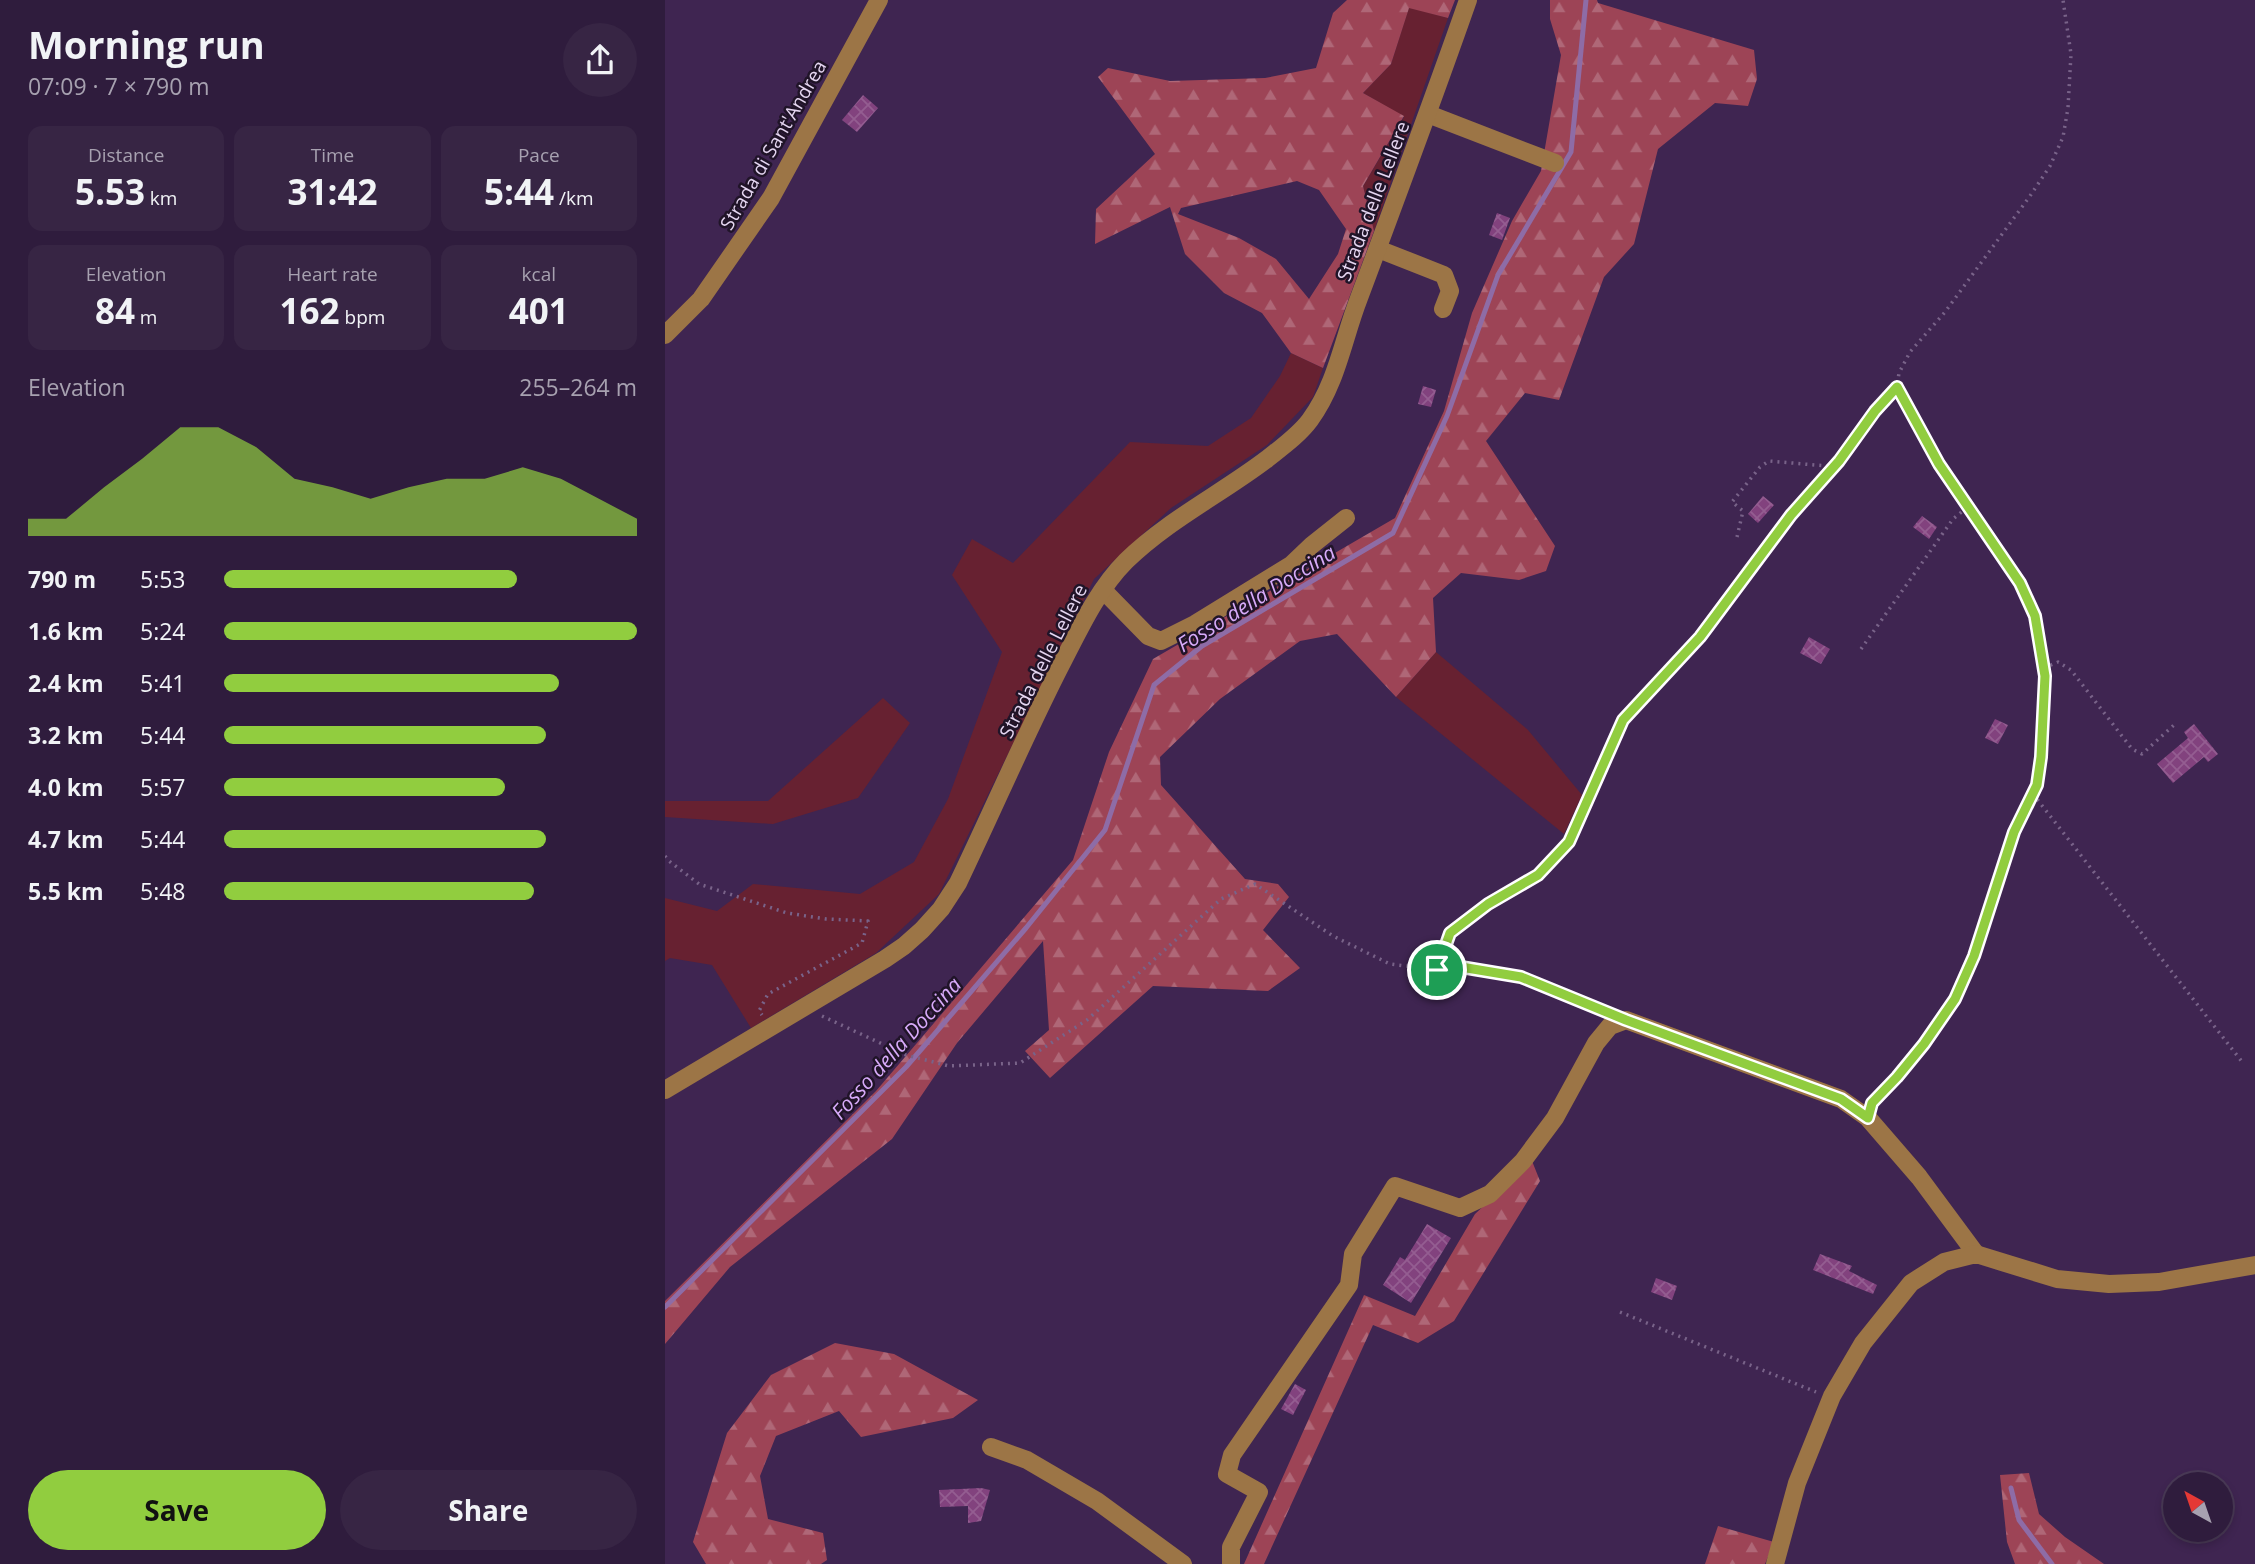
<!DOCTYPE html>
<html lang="en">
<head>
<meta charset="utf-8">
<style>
  :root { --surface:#2f1c3d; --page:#372544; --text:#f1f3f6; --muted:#a7a1b0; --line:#4a3a57; --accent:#91cd3f }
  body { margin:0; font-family:"Open Sans",sans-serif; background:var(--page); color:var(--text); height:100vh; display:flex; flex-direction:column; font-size:26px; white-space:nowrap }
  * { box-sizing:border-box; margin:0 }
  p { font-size:23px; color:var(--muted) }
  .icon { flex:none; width:38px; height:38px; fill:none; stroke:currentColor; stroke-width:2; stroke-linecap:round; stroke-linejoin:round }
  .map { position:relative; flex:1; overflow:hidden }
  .panel { display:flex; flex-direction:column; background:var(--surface); width:665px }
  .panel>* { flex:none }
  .needle { width:46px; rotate:320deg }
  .fabs { position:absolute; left:1498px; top:1472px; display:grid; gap:14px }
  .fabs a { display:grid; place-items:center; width:70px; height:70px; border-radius:50%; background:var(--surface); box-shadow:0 4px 10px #0003,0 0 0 2px var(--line); font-size:35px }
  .pin { position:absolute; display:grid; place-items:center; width:60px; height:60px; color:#fff; margin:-30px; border:4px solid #fff; border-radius:50%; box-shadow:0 2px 7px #0007 }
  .round { display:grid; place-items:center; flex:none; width:74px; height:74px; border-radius:37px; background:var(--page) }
  .head { display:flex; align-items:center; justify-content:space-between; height:119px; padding:0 28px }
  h1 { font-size:38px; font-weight:700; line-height:52px }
  .metrics { display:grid; grid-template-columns:repeat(3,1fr); gap:10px; height:119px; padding:7px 28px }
  .metrics div { display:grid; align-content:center; border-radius:14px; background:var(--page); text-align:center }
  .metrics b { font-size:35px; font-weight:700 }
  .metrics small { font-size:19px; font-weight:400 }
  .metrics p { font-size:19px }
  .chart { height:196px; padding:14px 28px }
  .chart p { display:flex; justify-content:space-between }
  .chart svg { width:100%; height:126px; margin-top:7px; fill:var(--accent); opacity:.7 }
  .action { display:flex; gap:14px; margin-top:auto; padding:14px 28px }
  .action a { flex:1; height:80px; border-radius:42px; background:var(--accent); color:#111; font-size:28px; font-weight:700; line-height:80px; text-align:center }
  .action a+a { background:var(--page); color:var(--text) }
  ul { padding:0 28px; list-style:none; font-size:23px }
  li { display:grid; grid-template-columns:112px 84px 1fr; align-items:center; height:52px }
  li i { height:18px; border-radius:9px; background:var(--accent) }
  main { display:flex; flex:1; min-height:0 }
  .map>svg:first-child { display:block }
  .grass { fill:#672131 }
  .forest { fill:url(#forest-firs); fill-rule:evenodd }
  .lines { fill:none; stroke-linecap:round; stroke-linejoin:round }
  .stream { stroke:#8e6ca6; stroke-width:5 }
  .building { fill:url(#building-cross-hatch) }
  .path { stroke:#796389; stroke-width:3.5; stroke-dasharray:2 5; stroke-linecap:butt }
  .minor { stroke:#9c7546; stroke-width:18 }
  .route-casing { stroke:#fff; stroke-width:14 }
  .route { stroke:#91cd3f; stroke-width:9 }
  .labels { text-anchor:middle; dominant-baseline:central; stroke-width:5; stroke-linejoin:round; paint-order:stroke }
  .street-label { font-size:19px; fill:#e5d6f1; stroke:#201428 }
  .water-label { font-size:21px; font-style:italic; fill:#d7aaf9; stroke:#201428 }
</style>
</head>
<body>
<main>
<section class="panel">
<div class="head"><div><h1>Morning run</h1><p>07:09 · 7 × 790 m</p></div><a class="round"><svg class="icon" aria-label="share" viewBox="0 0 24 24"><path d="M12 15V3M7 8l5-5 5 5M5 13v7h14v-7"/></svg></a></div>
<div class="metrics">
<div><p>Distance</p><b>5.53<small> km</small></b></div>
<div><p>Time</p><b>31:42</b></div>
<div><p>Pace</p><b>5:44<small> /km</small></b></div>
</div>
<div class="metrics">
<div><p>Elevation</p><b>84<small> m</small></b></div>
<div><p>Heart rate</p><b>162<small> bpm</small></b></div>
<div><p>kcal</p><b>401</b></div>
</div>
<div class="chart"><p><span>Elevation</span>255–264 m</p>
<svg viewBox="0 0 160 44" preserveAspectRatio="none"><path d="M0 44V38L10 38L20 27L30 17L40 6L50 6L60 13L70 24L80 27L90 31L100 27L110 24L120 24L130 20L140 24L150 31L160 38V44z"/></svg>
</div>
<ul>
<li><b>790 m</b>5:53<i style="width:71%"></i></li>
<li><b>1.6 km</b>5:24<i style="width:100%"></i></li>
<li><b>2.4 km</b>5:41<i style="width:81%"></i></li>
<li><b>3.2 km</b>5:44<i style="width:78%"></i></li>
<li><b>4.0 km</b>5:57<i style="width:68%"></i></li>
<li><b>4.7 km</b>5:44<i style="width:78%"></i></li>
<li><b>5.5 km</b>5:48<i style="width:75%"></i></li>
</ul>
<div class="action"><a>Save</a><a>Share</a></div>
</section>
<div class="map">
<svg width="1590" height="1564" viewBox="0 0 1590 1564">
  <defs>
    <pattern id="forest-firs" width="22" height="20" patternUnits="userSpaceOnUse" patternTransform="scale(1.75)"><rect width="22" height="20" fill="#9d4456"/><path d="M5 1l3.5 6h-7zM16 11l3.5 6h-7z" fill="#af6777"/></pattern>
    <pattern id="building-cross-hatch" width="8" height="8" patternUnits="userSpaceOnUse" patternTransform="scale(1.75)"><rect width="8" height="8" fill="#82427e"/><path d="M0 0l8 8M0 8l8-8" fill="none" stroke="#945d91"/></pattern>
  </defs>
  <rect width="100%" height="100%" fill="#3f2551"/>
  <g class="grass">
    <path d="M744,7L783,18L709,231L698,186L739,117L698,93L726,64Z"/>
    <path d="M626,353L658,368L648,397L602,445L506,508L429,579L274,894L211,953L86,1028L47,965L5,958L0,961V898L52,911L88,884L195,894L249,862L283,799L337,652L287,575L307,539L348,563L465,442L543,446L586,418L615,376Z"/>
    <path d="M771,652L863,730L917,795L899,834L731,697Z"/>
    <path d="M218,698L245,723L193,798L108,824L0,817V801H103Z"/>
  </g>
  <g class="forest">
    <path d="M682,0H790L783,18L744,8L726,64L698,93L739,116L698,186L709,231L658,368L626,353L597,313L559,293L520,254L505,207L430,244L431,209L490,154L433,77L443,68L505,81L600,78L651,68L668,13ZM632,181L654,190L681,229L673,254L644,299L611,259L574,238L513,214L516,208Z"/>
    <path d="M885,0H932L933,3L1089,50L1092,79L1083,106L1050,103L993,149L969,244L939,277L894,400L860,393L821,441L890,546L881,571L854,580L796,573L768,598L771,652L731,697L672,634L635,641L555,699L495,757L496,785L580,879L613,884L624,897L598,930L635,968L603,991L488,986L385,1078L360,1051L384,1030L378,941L292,1043L227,1139L65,1267L0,1344V1301L211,1091L408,860L444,752L488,659L730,518L779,411L807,313L847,221L876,171L896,55L885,19Z"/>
    <path d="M867,1161L875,1181L789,1321L753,1343L708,1325L599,1564H579L699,1295L750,1316L810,1214Z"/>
    <path d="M170,1343L229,1354L313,1400L288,1418L196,1437L174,1411L111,1436L95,1476L103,1519L158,1533L162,1560L156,1564H41L28,1542L62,1433L106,1375Z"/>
    <path d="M1364,1473L1374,1514L1400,1537L1439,1564H1350L1342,1542L1335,1475Z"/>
    <path d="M1053,1526L1109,1542L1100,1564H1040Z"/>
  </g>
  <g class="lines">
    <g class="stream">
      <path d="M0,1307L241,1067L361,928L440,830L489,685L537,646L728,533L782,416L833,275L906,152L921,0"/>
      <path d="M1346,1488L1354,1520L1387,1564"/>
    </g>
  </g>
  <g class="building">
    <path d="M198,95L213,108L192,132L177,120Z"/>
    <path d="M832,213L845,218L837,240L824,235Z"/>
    <path d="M758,386L771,390L766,407L753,404Z"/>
    <path d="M1098,496L1109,505L1093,523L1083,514Z"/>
    <path d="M1257,516L1272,527L1264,539L1248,527Z"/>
    <path d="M1144,637L1165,649L1156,664L1135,653Z"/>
    <path d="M1330,719L1343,725L1333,744L1320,738Z"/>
    <path d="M1529,724L1553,754L1543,762L1539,757L1508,783L1492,764L1523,738L1519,732Z"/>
    <path d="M762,1224L786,1238L746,1303L718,1285L735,1257L740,1260Z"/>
    <path d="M1155,1254L1187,1266L1184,1271L1212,1285L1208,1294L1148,1270Z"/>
    <path d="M991,1278L1012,1286L1007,1300L986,1292Z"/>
    <path d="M630,1384L641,1390L628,1415L616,1409Z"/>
    <path d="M316,1488L325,1490L316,1521L303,1523V1506L275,1507L274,1490Z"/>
  </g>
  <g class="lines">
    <g class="path">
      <path d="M1072,537L1078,511L1067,502L1095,467L1104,461L1162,466L1174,461L1210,411L1232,386"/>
      <path d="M1196,649L1288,519L1304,506"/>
      <path d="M1379,668L1393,662L1406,670L1467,749L1477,754L1509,725"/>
      <path d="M1368,794L1578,1063"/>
      <path d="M0,856L4,861L34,884L122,913L161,919L203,921L197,943L103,994L94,1011L97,1015"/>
      <path d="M772,970L785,933L823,904L873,875L904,842L958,720L1036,637L1126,515L1174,461"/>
      <path d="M157,1016L241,1055L284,1066L355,1063L422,1020L556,899L590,884L668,936L725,964L772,970L796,967L856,977L940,1011"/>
      <path d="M1207,1103L1232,1077L1260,1044L1290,999L1309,956L1349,832L1372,785L1376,757L1380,676L1370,616L1355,583L1274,464L1232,386L1234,373L1245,352L1280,312L1365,196L1385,166L1398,137L1403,108L1406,54L1398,0"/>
      <path d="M955,1312L1151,1392"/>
    </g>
    <g class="minor">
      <path d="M763,114L890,163"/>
      <path d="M713,249L779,275L785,291L778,309"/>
      <path d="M0,335L36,299L106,198L214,0"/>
      <path d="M438,590L483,636L496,641L530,624L626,565L647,545L681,518"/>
      <path d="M0,1090L220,959L239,946L257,930L276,909L293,883C328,810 360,735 397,663C415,628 433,589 461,561C503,520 556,494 602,459C617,447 634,435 645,420C672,383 678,339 694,298C731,199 768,100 803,0"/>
      <path d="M326,1447L362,1460L432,1501L518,1564"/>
      <path d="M566,1564V1547L594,1492L562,1474L567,1455L684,1285L688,1254L730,1186L795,1208L825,1194L858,1161L890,1118L931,1043L945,1026L961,1020L1176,1099L1203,1118L1254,1177L1311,1254"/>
      <path d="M1110,1564L1132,1483L1167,1396L1198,1343L1246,1283L1279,1262L1311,1254L1392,1279L1444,1284L1494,1282L1590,1265"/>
    </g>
  </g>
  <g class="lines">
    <g class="route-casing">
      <path id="route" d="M1232,387L1274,464L1355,583L1370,616L1380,676L1376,757L1372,785L1349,832L1309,956L1290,999L1259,1044L1232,1077L1207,1103L1203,1118L1176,1099L961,1020L856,977L796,967L772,970L785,933L823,904L873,875L904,842L958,720L1035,637L1126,515L1174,461L1210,411Z"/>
    </g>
    <use href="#route" class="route"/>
  </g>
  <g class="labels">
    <g class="street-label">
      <text transform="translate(108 145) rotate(-60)">Strada di Sant'Andrea</text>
      <text transform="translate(708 201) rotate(-69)">Strada delle Lellere</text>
      <text transform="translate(378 661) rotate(-63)">Strada delle Lellere</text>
    </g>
    <g class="water-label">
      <text transform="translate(591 598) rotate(-32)">Fosso della Doccina</text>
      <text transform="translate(231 1048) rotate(-48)">Fosso della Doccina</text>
    </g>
  </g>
</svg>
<div class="fabs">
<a><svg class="needle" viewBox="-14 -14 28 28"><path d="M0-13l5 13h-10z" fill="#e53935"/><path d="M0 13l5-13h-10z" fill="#a7a1b0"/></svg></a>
</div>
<div class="pin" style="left:772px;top:970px;background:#1e9e55"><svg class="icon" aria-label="arrive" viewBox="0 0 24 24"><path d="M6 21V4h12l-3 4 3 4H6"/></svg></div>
</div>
</main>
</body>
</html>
